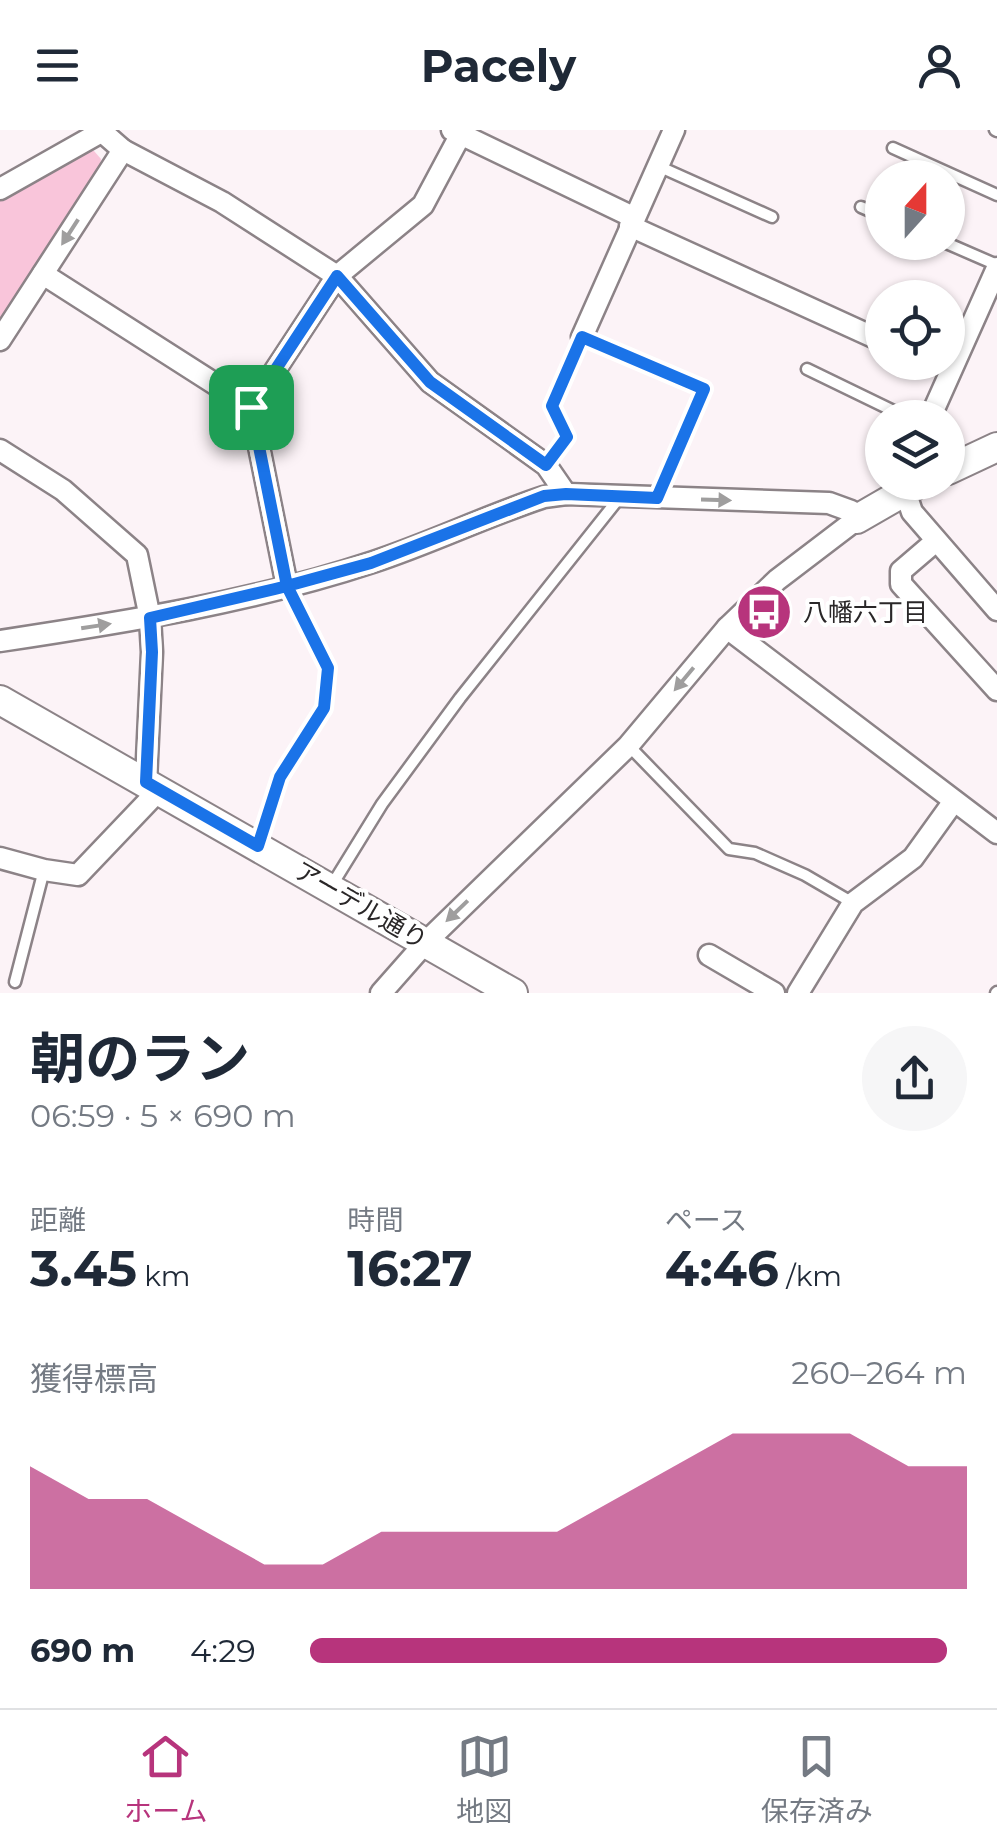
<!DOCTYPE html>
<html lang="ja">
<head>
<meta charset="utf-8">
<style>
  :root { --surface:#fff; --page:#f6f6f7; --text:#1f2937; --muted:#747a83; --line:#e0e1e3; --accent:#b7347c }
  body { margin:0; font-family:Montserrat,"Noto Sans JP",sans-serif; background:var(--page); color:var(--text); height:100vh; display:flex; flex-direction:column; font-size:38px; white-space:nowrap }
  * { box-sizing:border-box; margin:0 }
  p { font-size:32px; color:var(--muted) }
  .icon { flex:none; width:55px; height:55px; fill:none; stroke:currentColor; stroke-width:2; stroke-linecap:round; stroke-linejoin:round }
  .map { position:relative; height:863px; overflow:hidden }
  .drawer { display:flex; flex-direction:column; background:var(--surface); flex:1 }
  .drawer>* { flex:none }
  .needle { width:65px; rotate:21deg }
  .controls { position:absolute; left:865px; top:30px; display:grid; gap:20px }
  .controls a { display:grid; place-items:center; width:100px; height:100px; border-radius:50%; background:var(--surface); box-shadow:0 2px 8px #0004; font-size:50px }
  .pin { position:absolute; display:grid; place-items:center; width:85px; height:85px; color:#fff; margin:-42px; border-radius:20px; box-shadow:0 5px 15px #0006 }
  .round { display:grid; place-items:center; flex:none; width:105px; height:105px; border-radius:52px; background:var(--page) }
  .headline { display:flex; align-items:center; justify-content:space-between; height:170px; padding:0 30px }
  h1 { font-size:55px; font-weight:700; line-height:75px }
  .figures { display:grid; grid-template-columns:repeat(3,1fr); gap:15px; height:170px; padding:10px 30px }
  .figures div { display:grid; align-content:center }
  .figures b { font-size:50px; font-weight:700 }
  .figures small { font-size:28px; font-weight:400 }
  .figures p { font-size:28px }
  .chart { height:280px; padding:20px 30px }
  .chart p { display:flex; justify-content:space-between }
  .chart svg { width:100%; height:180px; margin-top:10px; fill:var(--accent); opacity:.7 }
  ul { padding:0 30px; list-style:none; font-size:32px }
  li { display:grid; grid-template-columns:160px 120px 1fr; align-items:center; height:75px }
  li i { height:25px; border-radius:12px; background:var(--accent) }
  header { display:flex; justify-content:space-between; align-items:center; height:130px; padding:0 30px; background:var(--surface); font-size:45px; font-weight:700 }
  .tabs { display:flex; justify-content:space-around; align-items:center; height:140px; border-top:2px solid var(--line); background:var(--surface); font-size:28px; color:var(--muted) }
  .tabs a { display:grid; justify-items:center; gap:5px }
  .tabs .active { color:var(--accent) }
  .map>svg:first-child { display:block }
  .green { fill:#f9c5da }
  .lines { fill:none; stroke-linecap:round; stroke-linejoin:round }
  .lane-casing { stroke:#8c8387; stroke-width:15 }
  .street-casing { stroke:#8c8387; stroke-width:25 }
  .secondary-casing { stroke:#8c8387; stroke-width:32 }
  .lane { stroke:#fff; stroke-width:10 }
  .street { stroke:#fff; stroke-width:20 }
  .secondary { stroke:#fff; stroke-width:28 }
  .oneway { fill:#9f9e9e }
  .route-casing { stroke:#fff; stroke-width:20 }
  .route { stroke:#1a73e8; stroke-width:12 }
  .labels { text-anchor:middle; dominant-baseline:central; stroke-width:8; stroke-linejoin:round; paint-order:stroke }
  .poi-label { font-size:25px; fill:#2a2728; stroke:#fff; text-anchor:start }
  .street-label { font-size:25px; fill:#2a2728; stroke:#fff }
</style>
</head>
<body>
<header><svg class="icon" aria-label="menu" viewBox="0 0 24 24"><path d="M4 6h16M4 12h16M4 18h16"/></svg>Pacely<svg class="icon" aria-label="person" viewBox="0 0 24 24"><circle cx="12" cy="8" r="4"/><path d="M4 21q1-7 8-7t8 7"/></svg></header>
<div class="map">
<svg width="997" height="863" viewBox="0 0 997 863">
  <rect width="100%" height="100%" fill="#fcf3f7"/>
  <path class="green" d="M85,19L94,21L101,29L100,38L0,193V66Z"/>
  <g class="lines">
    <g class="lane-casing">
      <g id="lane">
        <path d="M995,0L997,1"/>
        <path d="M893,18L997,65"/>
        <path d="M658,36L772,87"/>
        <path d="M861,77L882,86"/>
        <path d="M944,112L997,135"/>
        <path d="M807,239L908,288"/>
        <path d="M546,335L567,307L552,275L582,207L704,259L657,367"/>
        <path d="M629,616L729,719L755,723L805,745L853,773"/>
        <path d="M258,714L280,647L324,578L329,539L287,457"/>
        <path d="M332,755L382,674L460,568L620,367"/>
        <path d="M15,852L44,740"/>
        <path d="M996,863L997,862"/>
      </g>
    </g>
    <g class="street-casing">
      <g id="street">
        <path d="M100,0L123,20L222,72L337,146L430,252L546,335L566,364"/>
        <path d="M452,0L633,87"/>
        <path d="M0,59L101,2"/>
        <path d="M630,96L882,211"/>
        <path d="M43,144L251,277L287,456"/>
        <path d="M582,207L674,0"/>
        <path d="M0,210L123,20"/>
        <path d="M251,277L337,146L423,75L463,0"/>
        <path d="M930,288L997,138"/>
        <path d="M0,320L63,360L137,425L150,488L152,522L146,651"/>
        <path d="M902,352L912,382L997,480"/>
        <path d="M936,411L901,441V454L997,560"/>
        <path d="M727,498L997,703"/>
        <path d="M0,511C126,492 252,472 373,432C431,413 486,386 544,367L566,364L829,373L851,381L857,389L777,450L727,498L628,616L426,812L381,863"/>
        <path d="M0,728L44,740L78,745L160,659"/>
        <path d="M709,825L774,863"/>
        <path d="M798,863L853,773L913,728L954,671"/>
      </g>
    </g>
    <g class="secondary-casing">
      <g id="secondary">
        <path d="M948,340L997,317"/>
        <path d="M857,389L921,352"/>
        <path d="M0,570L513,863"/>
      </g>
    </g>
    <use href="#lane" class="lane"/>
    <use href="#street" class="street"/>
    <use href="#secondary" class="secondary"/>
  </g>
  <defs><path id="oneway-solid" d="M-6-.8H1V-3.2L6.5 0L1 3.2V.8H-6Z" transform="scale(2.5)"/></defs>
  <g class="oneway">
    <use href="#oneway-solid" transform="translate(70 102) rotate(123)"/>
    <use href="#oneway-solid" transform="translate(716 370) rotate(2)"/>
    <use href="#oneway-solid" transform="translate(96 496) rotate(-9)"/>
    <use href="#oneway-solid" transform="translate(684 549) rotate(130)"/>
    <use href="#oneway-solid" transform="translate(457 781) rotate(136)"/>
  </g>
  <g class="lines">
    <g class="route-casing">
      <path id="route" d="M251,277L287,456L328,538L324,578L280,647L258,716L146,652L152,522L150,488L275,459L287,456L371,433L544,366L566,364L657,368L704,259L582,207L552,276L567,307L546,335L430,252L337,146L251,277"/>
    </g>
    <use href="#route" class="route"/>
  </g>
  <defs>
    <g id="bus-disc" transform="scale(2.875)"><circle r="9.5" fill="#b7347c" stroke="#fff"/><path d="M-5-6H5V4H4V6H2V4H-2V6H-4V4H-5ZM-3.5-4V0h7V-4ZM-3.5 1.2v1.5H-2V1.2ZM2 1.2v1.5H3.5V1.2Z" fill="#fff"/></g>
  </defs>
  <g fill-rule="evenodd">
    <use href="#bus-disc" x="764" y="482"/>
  </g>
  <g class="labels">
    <g class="poi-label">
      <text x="803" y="482">八幡六丁目</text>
    </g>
    <g class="street-label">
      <text transform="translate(361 775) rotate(30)">アーデル通り</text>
    </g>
  </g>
</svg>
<div class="controls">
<a><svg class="needle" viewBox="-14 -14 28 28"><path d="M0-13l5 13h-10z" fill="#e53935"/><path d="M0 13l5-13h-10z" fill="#747a83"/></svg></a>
<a><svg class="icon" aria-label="locate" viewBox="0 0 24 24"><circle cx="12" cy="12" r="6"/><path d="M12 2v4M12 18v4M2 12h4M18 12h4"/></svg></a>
<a><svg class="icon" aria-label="layers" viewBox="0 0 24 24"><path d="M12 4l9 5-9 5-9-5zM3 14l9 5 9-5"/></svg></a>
</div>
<div class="pin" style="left:251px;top:277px;background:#1e9e55"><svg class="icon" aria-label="arrive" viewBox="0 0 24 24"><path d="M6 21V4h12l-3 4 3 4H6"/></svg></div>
</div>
<section class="drawer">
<div class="headline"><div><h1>朝のラン</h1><p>06:59 · 5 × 690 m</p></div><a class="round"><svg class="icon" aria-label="share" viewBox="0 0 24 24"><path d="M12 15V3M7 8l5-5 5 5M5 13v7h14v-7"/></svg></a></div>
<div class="figures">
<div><p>距離</p><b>3.45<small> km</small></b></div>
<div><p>時間</p><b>16:27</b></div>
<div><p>ペース</p><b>4:46<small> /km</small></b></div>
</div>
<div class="chart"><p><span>獲得標高</span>260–264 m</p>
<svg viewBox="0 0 160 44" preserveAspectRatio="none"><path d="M0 44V14L10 22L20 22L30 30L40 38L50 38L60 30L70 30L80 30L90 30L100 22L110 14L120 6L130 6L140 6L150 14L160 14V44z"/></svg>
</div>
<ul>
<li><b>690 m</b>4:29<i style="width:97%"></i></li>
</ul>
</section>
<nav class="tabs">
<a class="active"><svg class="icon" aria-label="home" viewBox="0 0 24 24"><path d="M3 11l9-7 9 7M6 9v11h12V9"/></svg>ホーム</a>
<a><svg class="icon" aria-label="map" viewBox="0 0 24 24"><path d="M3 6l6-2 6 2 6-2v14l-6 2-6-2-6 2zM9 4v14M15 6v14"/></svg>地図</a>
<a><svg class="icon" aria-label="saved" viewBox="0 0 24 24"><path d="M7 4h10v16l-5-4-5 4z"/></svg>保存済み</a>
</nav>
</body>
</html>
